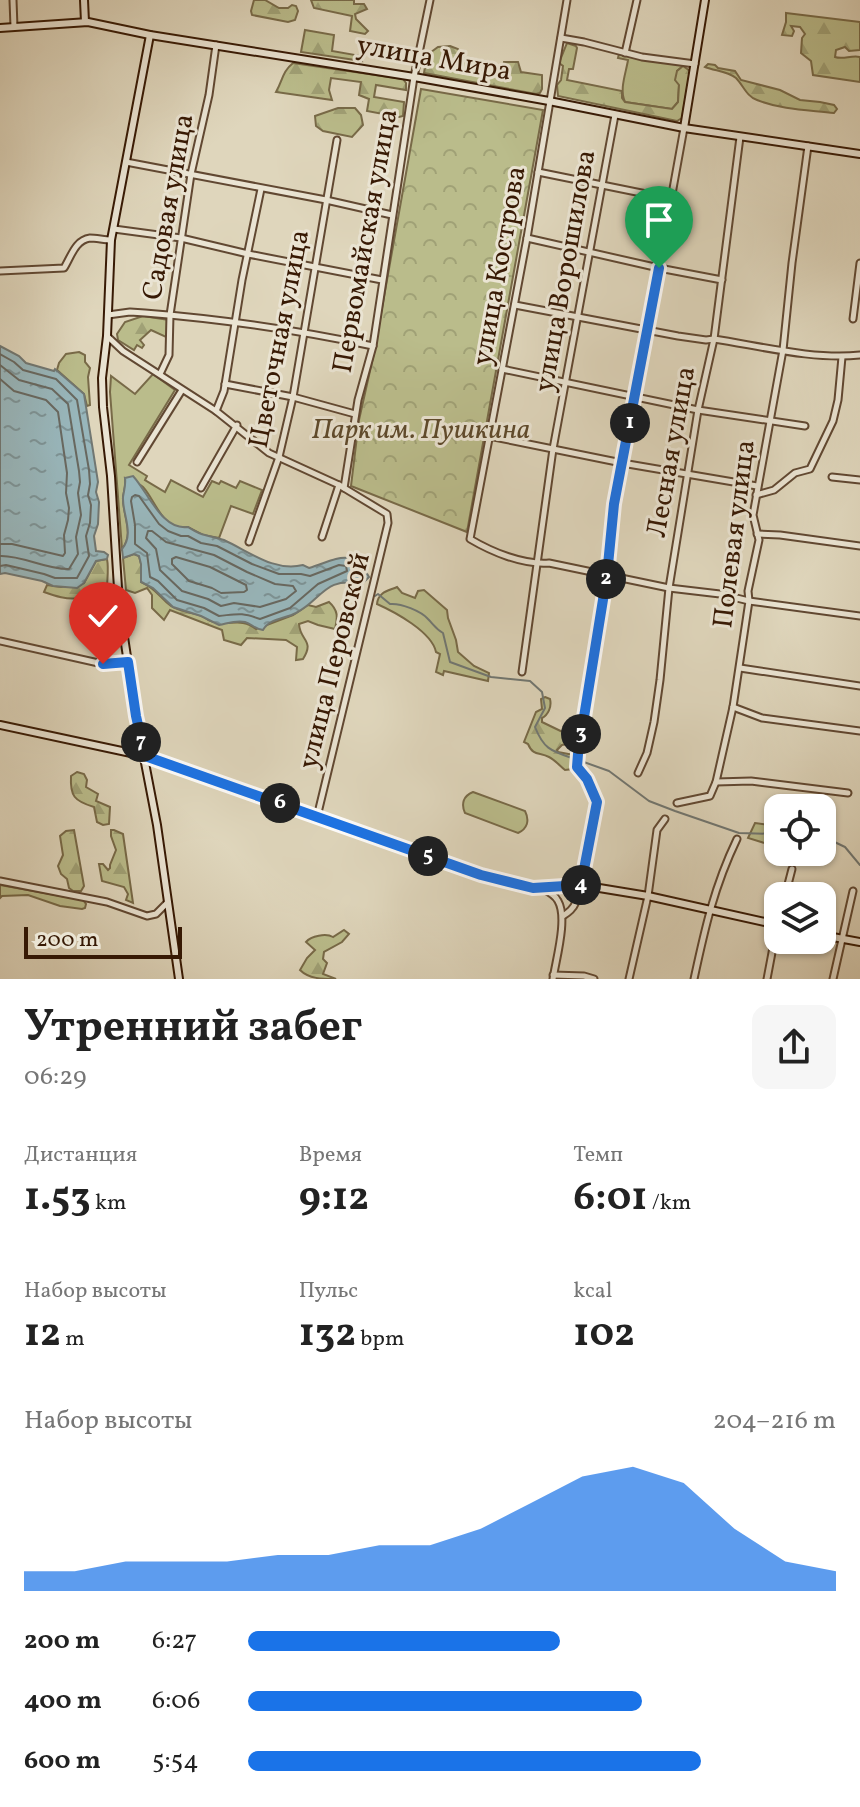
<!DOCTYPE html>
<html lang="ru">
<head>
<meta charset="utf-8">
<style>
  :root { --surface:#fff; --page:#f6f6f6; --text:#222; --muted:#767676; --accent:#1a73e8 }
  body { margin:0; font-family:Vollkorn,serif; background:var(--page); color:var(--text); height:100vh; display:flex; flex-direction:column; font-size:30px; white-space:nowrap }
  * { box-sizing:border-box; margin:0 }
  p { font-size:26px; color:var(--muted) }
  .icon { flex:none; width:44px; height:44px; fill:none; stroke:currentColor; stroke-width:2; stroke-linecap:round; stroke-linejoin:round }
  .map { position:relative; height:979px; overflow:hidden }
  .details { display:flex; flex-direction:column; background:var(--surface); flex:1 }
  .details>* { flex:none }
  .buttons { position:absolute; left:764px; top:794px; display:grid; gap:16px }
  .buttons a { display:grid; place-items:center; width:72px; height:72px; border-radius:16px; background:var(--surface); box-shadow:0 2px 6px #0004; font-size:40px }
  .scale { position:absolute; left:24px; bottom:20px; width:158px; box-sizing:border-box; padding-left:8px; border:4px solid #371904; border-top:0; font-size:22px; line-height:28px; white-space:nowrap; color:#371904; -webkit-text-stroke:6px #eae4d3; paint-order:stroke }
  .pin { position:absolute; display:grid; place-items:center; width:68px; height:68px; color:#fff; margin:-82px -34px; border-radius:50% 50% 50% 0; rotate:-45deg; box-shadow:0 0 8px #0007 }
  .pin .icon { rotate:45deg }
  .km { position:absolute; width:40px; height:40px; margin:-20px; border-radius:50%; background:#222; color:#fff; font-size:22px; line-height:40px; text-align:center }
  .round { display:grid; place-items:center; flex:none; width:84px; height:84px; border-radius:16px; background:var(--page) }
  .head { display:flex; align-items:center; justify-content:space-between; height:136px; padding:0 24px }
  h1 { font-size:44px; font-weight:700; line-height:60px }
  .metrics { display:grid; grid-template-columns:repeat(3,1fr); gap:12px; height:136px; padding:8px 24px }
  .metrics div { display:grid; align-content:center }
  .metrics b { font-size:40px; font-weight:700 }
  .metrics small { font-size:22px; font-weight:400 }
  .metrics p { font-size:22px }
  .chart { height:224px; padding:16px 24px }
  .chart p { display:flex; justify-content:space-between }
  .chart svg { width:100%; height:144px; margin-top:8px; fill:var(--accent); opacity:.7 }
  ul { padding:0 24px; list-style:none; font-size:26px }
  li { display:grid; grid-template-columns:128px 96px 1fr; align-items:center; height:60px }
  li i { height:20px; border-radius:10px; background:var(--accent) }
  .map>svg:first-child { display:block }
  .grass { fill:#babc8b; stroke:#786a48; stroke-width:2 }
  .forest { fill:url(#forest-firs); stroke:#786a48; stroke-width:2 }
  .park { fill:url(#park-crowns); stroke:#786a48; stroke-width:2 }
  .water { fill:url(#water-ripples); stroke:#717772; stroke-width:2 }
  .lines { fill:none; stroke-linecap:round; stroke-linejoin:round }
  .shore { stroke:#686860; stroke-width:2 }
  .stream { stroke:#717772; stroke-width:2 }
  .street-casing { stroke:#614832; stroke-width:9 }
  .secondary-casing { stroke:#371904; stroke-width:10 }
  .street { stroke:#eae4d3; stroke-width:5 }
  .secondary { stroke:#eae4d3; stroke-width:6 }
  .route-casing { stroke:#fff; stroke-width:16 }
  .route { stroke:#1a73e8; stroke-width:10 }
  .labels { text-anchor:middle; dominant-baseline:central; stroke-width:6; stroke-linejoin:round; paint-order:stroke }
  .street-label { font-size:28px; fill:#371904; stroke:#eae4d3 }
  .park-label { font-size:28px; font-style:italic; fill:#5e4a2c; stroke:#eae4d3 }
</style>
</head>
<body>
<div class="map">
<svg width="860" height="979" viewBox="0 0 860 979">
  <defs>
    <pattern id="forest-firs" width="22" height="20" patternUnits="userSpaceOnUse" patternTransform="scale(2)"><rect width="22" height="20" fill="#babc8b"/><path d="M5 1l3.5 6h-7zM16 11l3.5 6h-7z" fill="#a0a176"/></pattern>
    <pattern id="park-crowns" width="20" height="18" patternUnits="userSpaceOnUse" patternTransform="scale(2)"><rect width="20" height="18" fill="#babc8b"/><path d="M2 6a3 3 0 1 1 6 0M12 15a3 3 0 1 1 6 0" fill="none" stroke="#a0a176"/></pattern>
    <pattern id="water-ripples" width="26" height="14" patternUnits="userSpaceOnUse" patternTransform="scale(2)"><rect width="26" height="14" fill="#98b6bb"/><path d="M2 4q2-2 4 0t4 0M15 11q2-2 4 0t4 0" fill="none" stroke="#7d9396"/></pattern>
  </defs>
  <rect width="100%" height="100%" fill="#dfd6bc"/>
  <filter id="stains"><feTurbulence type="fractalNoise" baseFrequency=".0025" numOctaves="4"/><feColorMatrix values="0 0 0 0 .2 0 0 0 0 .09 0 0 0 0 .02 0 0 0 .5 -.17"/></filter>
  <radialGradient id="worn" r=".72"><stop offset=".6" stop-color="#630" stop-opacity="0"/><stop offset="1" stop-color="#630" stop-opacity=".3"/></radialGradient>
  <g class="grass">
    <path d="M619,54L683,64V66L677,71L679,84L678,102L672,109L625,102C619,90 626,73 628,60L618,58Z"/>
    <path d="M79,352L85,355V362L90,368L88,377L90,405L87,406L84,394L57,370L59,363L66,354Z"/>
    <path d="M153,374L175,390L129,465L147,476L145,480L165,492L171,480L203,497L212,481L219,484L221,481L236,488L240,481L262,490L253,514L231,506L219,538L203,535L188,527C162,531 156,501 143,487C139,483 130,480 125,478C126,486 124,490 123,497C122,514 135,534 122,549L110,392L111,376L135,394Z"/>
    <path d="M397,587L402,593L415,598L418,591L424,590L447,610L448,618L456,640L458,652L474,666L489,673L488,681L444,671L443,675L436,672L440,654L436,652C432,632 395,612 377,604C378,592 388,591 397,587Z"/>
    <path d="M473,792L525,811C530,821 527,829 518,833L465,813C461,804 463,796 473,792Z"/>
    <path d="M0,885L83,900L86,904L85,908L82,909L60,906L28,895L2,896L0,898Z"/>
  </g>
  <g class="forest">
    <path d="M254,0H265L279,8H288L292,5L296,6L298,11L295,20L288,22L252,15L251,11Z"/>
    <path d="M311,0H354V4H364L367,9L355,14L356,19L368,31L365,34L350,31L352,16L314,8Z"/>
    <path d="M786,13L860,22V50L849,51L845,47L836,50L835,57C843,60 851,55 860,57V82L813,75L811,61L801,53L802,38L805,34L800,27L791,26L794,31L792,36L782,35L786,22Z"/>
    <path d="M305,30L334,35L332,51L361,56L362,61L301,52Z"/>
    <path d="M567,43L576,46L577,48L573,69H569L567,80L622,91V98L625,102L672,109L678,102L679,85L675,80L677,71L683,66L690,71L682,118L677,121L558,96L557,85L561,80L563,66L559,63Z"/>
    <path d="M450,46L458,49L466,61L479,63L480,71L493,74L494,65L503,67L504,62H518L521,72L542,75V89L540,93L536,94L424,73L427,55L438,47Z"/>
    <path d="M293,63L403,79L406,83V90L376,85L374,97L404,102L403,116L399,117L367,111L369,99L359,95L361,82L331,78L329,90L332,100L276,92C283,80 282,72 293,63Z"/>
    <path d="M708,64L715,65L718,68L735,71L741,80L780,90L800,100L820,102L834,105L837,109L834,113C809,110 782,110 757,100C747,97 743,85 736,78C727,71 715,71 705,67Z"/>
    <path d="M338,108H355L361,115L363,125L352,137L323,131L316,126L315,116Z"/>
    <path d="M143,316L169,320L170,327L166,337L151,330L140,340L144,345L142,348L137,345L134,350L118,340L117,334L125,322Z"/>
    <path d="M134,554L139,556L141,564V582C157,589 159,597 171,606C180,612 192,612 202,616C210,620 205,620 214,622C230,626 241,617 256,629L293,615L308,605L316,607L329,602C338,610 338,617 335,629L318,625L308,621L299,624C300,641 315,640 303,659L296,660L297,647L286,640L247,638L241,645L224,640L222,630L170,610L164,620L152,608V595L147,588L135,593L126,590L123,558Z"/>
    <path d="M107,559C109,569 107,579 107,589C94,589 87,586 79,598C67,600 55,596 44,592L47,585L61,587L84,583L96,561Z"/>
    <path d="M545,697L550,699C552,707 548,715 542,718V722L573,737V743L562,745L557,750L558,752L574,755L573,769L565,770C560,766 555,760 549,757C539,752 533,756 528,744L524,742L536,712L542,709L541,699Z"/>
    <path d="M77,772L84,774L87,780L86,787L98,794L96,801L110,807L109,824L103,825L97,822L94,807C74,801 70,796 71,776Z"/>
    <path d="M755,823L778,826V852H805L804,854L784,861L771,845L748,838Z"/>
    <path d="M74,830L84,886L81,891H73L69,888L67,879L61,874L58,866L63,855L60,836L66,831Z"/>
    <path d="M111,830H114L123,834L133,903L126,900L128,894L124,887L102,881L99,864H103L108,870L110,868V865L116,850L111,836Z"/>
    <path d="M344,930L349,934L342,942L324,952L323,959L327,963L323,974L336,979C322,979 309,979 300,970L307,958L315,950L306,942C311,936 326,933 333,937Z"/>
  </g>
  <path class="park" d="M421,89L543,110L467,532L351,486L359,420L374,353Z"/>
  <g class="water">
    <path d="M0,346L19,356L26,363L54,371L55,369L84,394L98,482L96,492L99,502L98,524L94,536L96,551L104,552L108,555L107,559L96,561L84,583L77,588L53,586L42,581L5,573L0,574Z"/>
    <path d="M133,476C148,492 162,531 188,527C193,530 199,534 205,535C212,537 218,538 224,540C250,552 274,572 303,565L309,568C334,561 352,545 369,577L362,584C324,576 323,599 296,613C285,619 270,618 263,630C255,629 252,624 245,622C236,620 229,623 219,625L201,616L173,607L153,588L141,582V564L139,556L134,554L123,558L122,549C135,534 122,514 123,497C124,490 126,485 125,478Z"/>
  </g>
  <g class="lines">
    <g class="shore">
      <path d="M0,354L14,362L23,370L56,379L77,400L89,470L90,484L88,495L91,505L90,523L86,536L89,556L77,578H55L44,574L6,565L0,566"/>
      <path d="M0,365L19,380L52,389L68,404L79,471L80,482L78,493L81,515L76,537L78,554L69,569C47,570 22,555 0,556"/>
      <path d="M0,379L14,391L46,400L58,412L67,473L66,493L69,508L68,520L64,535L65,553L63,556L12,544H0"/>
      <path d="M135,495L139,496L159,524L168,531L181,536H188L201,543L217,546L252,564L279,574H301L310,576L339,565L346,566L347,571L318,584L290,608L260,619C241,612 238,614 219,616L204,608L177,600L158,581L150,577L147,553L135,544V525L131,501L132,497Z"/>
      <path d="M148,531H152L166,542L214,555L247,572L275,584L293,586L296,591L286,599L260,607L234,603L221,606L208,599L182,591L160,570L156,549L146,538Z"/>
      <path d="M176,557L210,567L246,585L247,590L244,592L221,593L212,588L189,581L172,564V559Z"/>
    </g>
    <g class="stream">
      <path d="M375,596L378,594L390,604C401,603 421,611 428,619C434,625 436,629 443,633L450,662L491,677L530,681L542,692L545,708L535,727C544,750 552,751 575,759"/>
      <path d="M581,761L609,771L649,801L675,811L739,833L778,834"/>
      <path d="M822,836L845,847L860,865"/>
    </g>
    <g class="street-casing">
      <g id="street">
        <path d="M13,0L14,27"/>
        <path d="M567,0L527,238L470,539C492,552 523,565 549,563L669,588L720,594L749,601L860,616"/>
        <path d="M561,38L584,42L642,57L695,64"/>
        <path d="M625,53L637,0"/>
        <path d="M126,162L326,200L392,215"/>
        <path d="M538,172L671,199"/>
        <path d="M114,229L181,238L248,254L382,280"/>
        <path d="M527,238L659,268L722,280"/>
        <path d="M0,271L64,268C71,257 75,240 90,238C96,238 105,240 111,240"/>
        <path d="M515,305L678,336L706,340L714,339C760,346 814,360 860,355"/>
        <path d="M108,315L130,312L145,313C222,319 297,330 373,346"/>
        <path d="M853,319L860,263"/>
        <path d="M107,336L123,351L216,411L269,453L339,485L387,514L388,523L317,817"/>
        <path d="M502,369L698,410L805,426"/>
        <path d="M160,374L169,355L170,315L191,174L209,95L216,45"/>
        <path d="M225,384L293,397L355,414"/>
        <path d="M216,411L224,391L242,280L261,189"/>
        <path d="M489,436L622,463L757,486"/>
        <path d="M137,462L182,390"/>
        <path d="M832,477L860,480"/>
        <path d="M201,488L237,425"/>
        <path d="M344,488L358,400L373,346L414,77L430,0"/>
        <path d="M756,495L774,490L795,473L810,469L833,421L838,400L842,357"/>
        <path d="M757,534L780,535L860,546"/>
        <path d="M322,537L339,485"/>
        <path d="M249,542L279,457L293,397L337,140"/>
        <path d="M0,641L103,664L128,662"/>
        <path d="M740,668L860,686"/>
        <path d="M522,672L553,449L615,115"/>
        <path d="M733,707L762,718L860,731"/>
        <path d="M638,773L647,753L654,722L660,680L669,588L698,410L714,339L740,137"/>
        <path d="M716,782L751,781L848,793"/>
        <path d="M677,803L710,796L716,782L733,707L749,601L748,591L759,540L753,515L783,350L792,263L808,146"/>
        <path d="M0,881L107,902L147,916L156,914L168,902"/>
        <path d="M543,889C549,892 555,895 558,901C568,918 556,959 553,979"/>
        <path d="M785,896L792,869"/>
        <path d="M563,916C569,912 573,909 576,902C581,891 598,811 596,801C594,789 585,777 577,767L578,754L607,575L614,504L635,398L684,128"/>
        <path d="M553,975L584,976L594,979"/>
        <path d="M629,979L648,896L657,830L665,819"/>
        <path d="M694,979C705,928 714,887 737,839"/>
        <path d="M767,979L778,921"/>
        <path d="M833,979L853,891"/>
      </g>
    </g>
    <g class="secondary-casing">
      <g id="secondary">
        <path d="M84,0L85,22"/>
        <path d="M0,28L88,22L150,35L414,77L549,101L684,128L860,154"/>
        <path d="M150,35L111,240L107,336L102,378L103,407L111,476L119,604L136,716L157,825L179,979"/>
        <path d="M684,128L705,0"/>
        <path d="M0,725L145,756L481,875L533,888L581,885L648,896L778,925"/>
        <path d="M822,935L860,942"/>
      </g>
    </g>
    <use href="#street" class="street"/>
    <use href="#secondary" class="secondary"/>
  </g>
  <g class="lines">
    <g class="route-casing">
      <path id="route" d="M103,664L128,662L136,716L145,756L481,875L533,888L581,885L597,802L587,779L577,767L578,754L607,575L614,504L659,268"/>
    </g>
    <use href="#route" class="route"/>
  </g>
  <g class="labels">
    <g class="street-label">
      <text transform="translate(434 59) rotate(10)">улица Мира</text>
      <text transform="translate(169 207) rotate(-80)">Садовая улица</text>
      <text transform="translate(366 241) rotate(-80)">Первомайская улица</text>
      <text transform="translate(500 266) rotate(-80)">улица Кострова</text>
      <text transform="translate(566 271) rotate(-80)">улица Ворошилова</text>
      <text transform="translate(280 339) rotate(-79)">Цветочная улица</text>
      <text transform="translate(672 452) rotate(-80)">Лесная улица</text>
      <text transform="translate(735 534) rotate(-83)">Полевая улица</text>
      <text transform="translate(335 661) rotate(-76)">улица Перовской</text>
    </g>
    <g class="park-label">
      <text x="421" y="430">Парк им. Пушкина</text>
    </g>
  </g>
  <rect width="100%" height="100%" filter="url(#stains)"/>
  <rect width="100%" height="100%" fill="url(#worn)"/>
</svg>
<div class="buttons">
<a><svg class="icon" aria-label="locate" viewBox="0 0 24 24"><circle cx="12" cy="12" r="6"/><path d="M12 2v4M12 18v4M2 12h4M18 12h4"/></svg></a>
<a><svg class="icon" aria-label="layers" viewBox="0 0 24 24"><path d="M12 4l9 5-9 5-9-5zM3 14l9 5 9-5"/></svg></a>
</div>
<div class="scale">200 m</div>
<div class="pin" style="left:659px;top:268px;background:#1e9e55"><svg class="icon" aria-label="arrive" viewBox="0 0 24 24"><path d="M6 21V4h12l-3 4 3 4H6"/></svg></div>
<div class="pin" style="left:103px;top:664px;background:#d93025"><svg class="icon" aria-label="check" viewBox="0 0 24 24"><path d="M5 12l5 5 9-10"/></svg></div>
<b class="km" style="left:630px;top:423px">1</b>
<b class="km" style="left:606px;top:579px">2</b>
<b class="km" style="left:581px;top:734px">3</b>
<b class="km" style="left:581px;top:885px">4</b>
<b class="km" style="left:428px;top:856px">5</b>
<b class="km" style="left:280px;top:803px">6</b>
<b class="km" style="left:141px;top:742px">7</b>
</div>
<section class="details">
<div class="head"><div><h1>Утренний забег</h1><p>06:29</p></div><a class="round"><svg class="icon" aria-label="share" viewBox="0 0 24 24"><path d="M12 15V3M7 8l5-5 5 5M5 13v7h14v-7"/></svg></a></div>
<div class="metrics">
<div><p>Дистанция</p><b>1.53<small> km</small></b></div>
<div><p>Время</p><b>9:12</b></div>
<div><p>Темп</p><b>6:01<small> /km</small></b></div>
</div>
<div class="metrics">
<div><p>Набор высоты</p><b>12<small> m</small></b></div>
<div><p>Пульс</p><b>132<small> bpm</small></b></div>
<div><p>kcal</p><b>102</b></div>
</div>
<div class="chart"><p><span>Набор высоты</span>204–216 m</p>
<svg viewBox="0 0 160 44" preserveAspectRatio="none"><path d="M0 44V38L10 38L20 35L30 35L40 35L50 33L60 33L70 30L80 30L90 25L100 17L110 9L120 6L130 11L140 25L150 35L160 38V44z"/></svg>
</div>
<ul>
<li><b>200 m</b>6:27<i style="width:53%"></i></li>
<li><b>400 m</b>6:06<i style="width:67%"></i></li>
<li><b>600 m</b>5:54<i style="width:77%"></i></li>
</ul>
</section>
</body>
</html>
